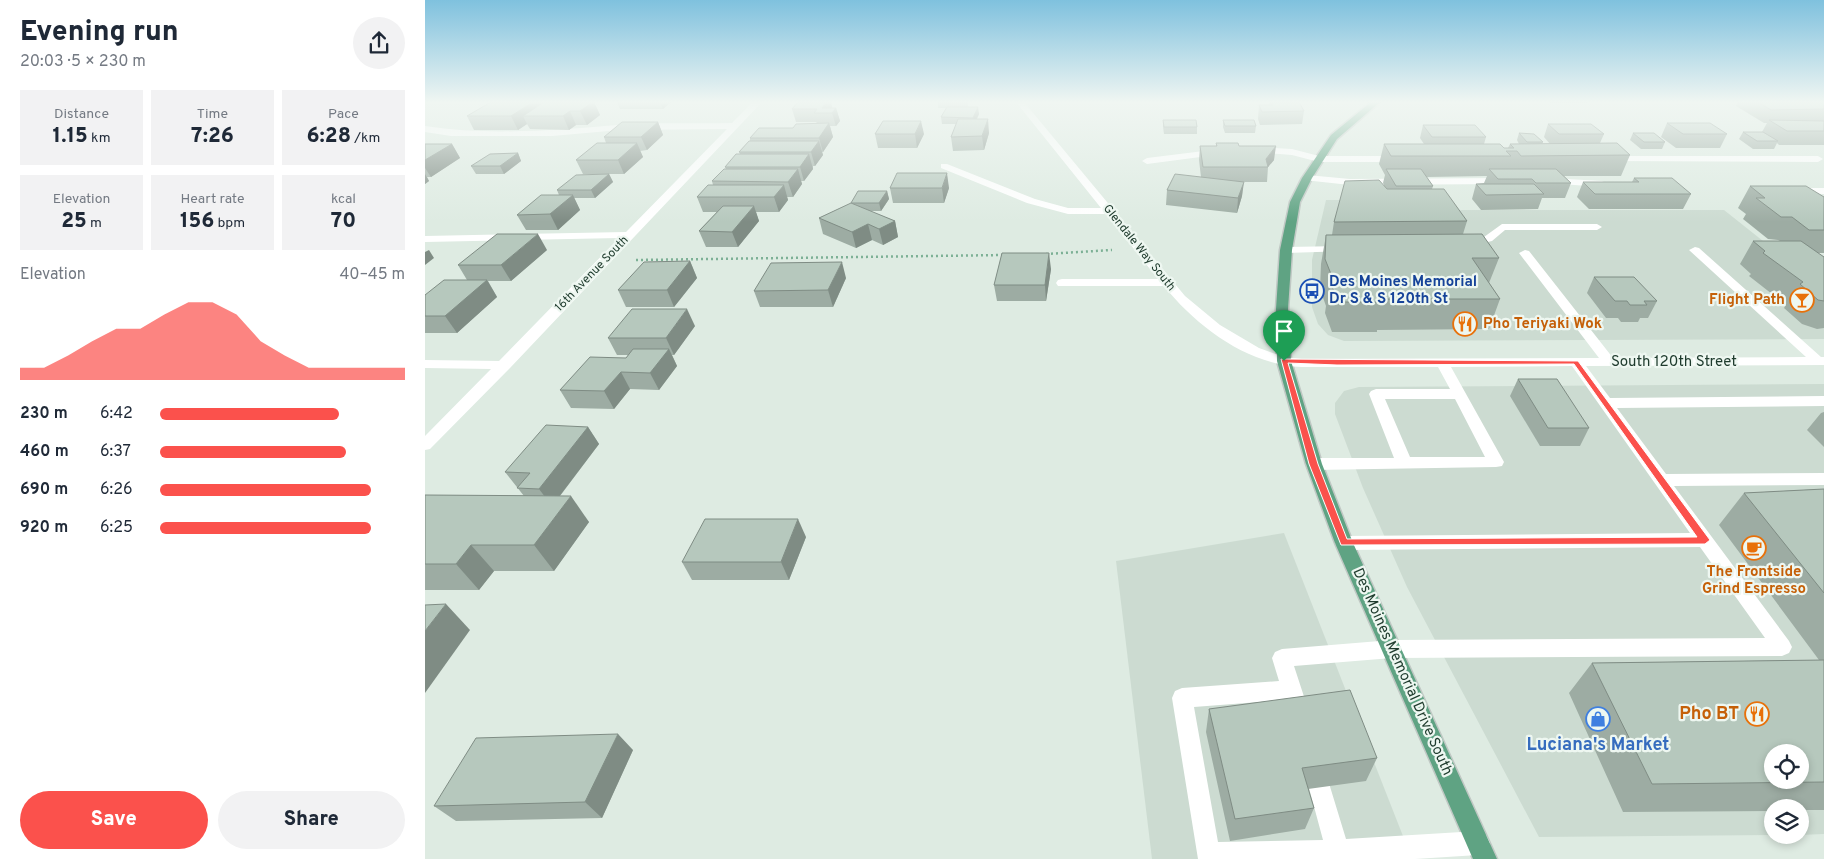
<!DOCTYPE html>
<html lang="en">
<head>
<meta charset="utf-8">
<style>
  :root { --surface:#fff; --page:#f2f2f3; --text:#1f2937; --muted:#747a83; --accent:#fb514c }
  body { margin:0; font-family:Overpass,sans-serif; background:var(--page); color:var(--text); height:100vh; display:flex; flex-direction:column; font-size:19px; white-space:nowrap }
  * { box-sizing:border-box; margin:0 }
  p { font-size:16px; color:var(--muted) }
  .icon { flex:none; width:28px; height:28px; fill:none; stroke:currentColor; stroke-width:2; stroke-linecap:round; stroke-linejoin:round }
  .map { position:relative; flex:1; overflow:hidden }
  .details { display:flex; flex-direction:column; background:var(--surface); width:425px }
  .details>* { flex:none }
  .controls { position:absolute; left:1339px; top:744px; display:grid; gap:10px }
  .controls a { display:grid; place-items:center; width:45px; height:45px; border-radius:50%; background:var(--surface); box-shadow:0 2px 8px #0003; font-size:25px }
  .pin { position:absolute; display:grid; place-items:center; width:42px; height:42px; color:#fff; margin:-51px -21px; border-radius:50% 50% 50% 0; rotate:-45deg; box-shadow:0 0 5px #0007 }
  .pin .icon { rotate:45deg }
  .round { display:grid; place-items:center; flex:none; width:52px; height:52px; border-radius:26px; background:var(--page) }
  .summary { display:flex; align-items:center; justify-content:space-between; height:85px; padding:0 20px }
  h1 { font-size:28px; font-weight:800; line-height:38px }
  .metrics { display:grid; grid-template-columns:repeat(3,1fr); gap:8px; height:85px; padding:5px 20px }
  .metrics div { display:grid; align-content:center; border-radius:0px; background:var(--page); text-align:center }
  .metrics b { font-size:21px; font-weight:800 }
  .metrics small { font-size:14px; font-weight:400 }
  .metrics p { font-size:14px }
  .chart { height:140px; padding:10px 20px }
  .chart p { display:flex; justify-content:space-between }
  .chart svg { width:100%; height:90px; margin-top:5px; fill:var(--accent); opacity:.7 }
  .cta { display:flex; gap:10px; margin-top:auto; padding:10px 20px }
  .cta a { flex:1; height:58px; border-radius:30px; background:var(--accent); color:#fff; font-size:20px; font-weight:800; line-height:58px; text-align:center }
  .cta a+a { background:var(--page); color:var(--text) }
  ul { padding:0 20px; list-style:none; font-size:16px }
  li { display:grid; grid-template-columns:80px 60px 1fr; align-items:center; height:38px }
  li i { height:12px; border-radius:6px; background:var(--accent) }
  main { display:flex; flex:1; min-height:0 }
  .map>svg:first-child { display:block }
  .built { fill:#ccdbd1; fill-rule:evenodd }
  .lines { fill:none; stroke-linecap:round; stroke-linejoin:round }
  .major-casing { stroke:#c0c8c4; stroke-width:3 }
  .path { stroke:#7cb095; stroke-width:2.5; stroke-dasharray:2 3; stroke-linecap:butt }
  .minor { fill:#fff; fill-rule:evenodd }
  .major { fill:#5fa383; fill-rule:evenodd }
  .wall { fill:#9daca3 }
  .shaded-wall { fill:#7f8c84 }
  .building { fill:#b6c8bd; stroke:#7f8c84; fill-rule:evenodd }
  .route { fill:#fb514c; stroke:#fff; fill-rule:evenodd }
  .labels { text-anchor:middle; dominant-baseline:central; stroke-width:4.5; stroke-linejoin:round; paint-order:stroke }
  .far-street-label { font-size:12px; fill:#1e3b2d; stroke:#eef7f1 }
  .transit-label { font-size:15px; font-weight:bold; fill:#164399; stroke:#eef7f1; text-anchor:start }
  .food-label { font-size:15px; font-weight:bold; fill:#c56008; stroke:#eef7f1; text-anchor:end }
  .street-label { font-size:15px; fill:#1e3b2d; stroke:#eef7f1 }
  .near-food-label { font-size:18px; font-weight:bold; fill:#c56008; stroke:#eef7f1; text-anchor:end }
  .near-shop-label { font-size:18px; font-weight:bold; fill:#366cbe; stroke:#eef7f1 }
</style>
</head>
<body>
<main>
<section class="details">
<div class="summary"><div><h1>Evening run</h1><p>20:03 · 5 × 230 m</p></div><a class="round"><svg class="icon" aria-label="share" viewBox="0 0 24 24"><path d="M12 15V3M7 8l5-5 5 5M5 13v7h14v-7"/></svg></a></div>
<div class="metrics">
<div><p>Distance</p><b>1.15<small> km</small></b></div>
<div><p>Time</p><b>7:26</b></div>
<div><p>Pace</p><b>6:28<small> /km</small></b></div>
</div>
<div class="metrics">
<div><p>Elevation</p><b>25<small> m</small></b></div>
<div><p>Heart rate</p><b>156<small> bpm</small></b></div>
<div><p>kcal</p><b>70</b></div>
</div>
<div class="chart"><p><span>Elevation</span>40–45 m</p>
<svg viewBox="0 0 160 44" preserveAspectRatio="none"><path d="M0 44V38L10 38L20 32L30 25L40 19L50 19L60 12L70 6L80 6L90 12L100 25L110 32L120 38L130 38L140 38L150 38L160 38V44z"/></svg>
</div>
<ul>
<li><b>230 m</b>6:42<i style="width:73%"></i></li>
<li><b>460 m</b>6:37<i style="width:76%"></i></li>
<li><b>690 m</b>6:26<i style="width:86%"></i></li>
<li><b>920 m</b>6:25<i style="width:86%"></i></li>
</ul>
<div class="cta"><a>Save</a><a>Share</a></div>
</section>
<div class="map">
<svg width="1399" height="859" viewBox="0 0 1399 859">
  <rect width="100%" height="100%" fill="#deebe2"/>
  <g class="built">
    <path d="M901,200H956L961,210H1299L1358,257H1399V339L919,341L903,335L893,324L887,307V260Z"/>
    <path d="M1399,384V834L1375,835V808H1348L1347,835L1114,837L982,587L938,488L910,414V403L919,391L934,387ZM1348,752H1375V780H1348Z"/>
    <path d="M859,533L987,859H727L691,561Z"/>
  </g>
  <g class="lines">
    <g class="major-casing">
      <path id="major" d="M946,102H955L912,139L887,178L875,202L867,250L863,309L866,361L897,464L928,543L1072,859H1048L910,543L881,464L852,361L851,309L855,250L865,202L877,178L906,135Z"/>
    </g>
    <g class="path">
      <path d="M621,254L687,250"/>
      <path d="M211,260L580,255"/>
    </g>
    <g class="minor">
      <path d="M328,102H337L85,368L5,449L0,450V436L66,369L0,368V360L74,361L194,238L0,242V236L201,232L302,129L195,130L127,136H26L0,132V126C64,136 130,130 193,125C231,122 270,124 307,123Z"/>
      <path d="M591,102H599L760,296L795,325L834,348L859,357L877,359L1174,358L1094,253L1100,250L1104,251L1188,358L1381,357L1264,250L1270,247L1274,248L1396,357H1399V365L1161,366L1185,398L1399,396V406L1192,408L1241,474L1399,473V485L1249,486L1364,641L1367,647L1364,653L1357,656L967,658L869,666L886,718L882,725L875,728L868,725L859,700L769,707L793,842L898,840L884,788L887,780L895,777L903,780L921,839L1053,831L1061,835L1065,843L1061,851L1053,855L990,859H773L747,698L750,691L757,688L854,681L847,658L850,652L857,649L967,640L1340,638L1275,547L919,550L913,548L910,543L913,538L919,536L1265,533L1147,366L1026,367L1079,462L1077,466L1071,467L889,470L883,468L881,464L883,460L889,458H969L944,394L946,391L951,389H1025L1013,367H877C823,365 772,327 739,286H633L631,283L633,280L637,279H733L681,214H643L602,203L516,168V164H522L610,199L643,208H676ZM960,399H1030L1060,457H985Z"/>
      <path d="M831,147L867,149L894,156H974L979,159L974,162H894L867,155L828,152V148Z"/>
      <path d="M795,149L800,152L798,154L722,164L717,161L722,158Z"/>
      <path d="M1185,156H1393L1398,159L1393,162L1182,161L1180,159Z"/>
      <path d="M882,175L925,179L1080,178L1085,181L1080,184L925,185L879,180V176Z"/>
      <path d="M1125,178L1177,181L1182,184L1177,187L1122,183L1120,181Z"/>
      <path d="M1368,188H1399V194L1364,193V189Z"/>
      <path d="M1077,224H1172L1177,227L1172,230H1080L1067,241L1041,247L1035,244L1037,242L1059,237Z"/>
      <path d="M919,246L925,249L923,251L861,253L855,250L861,247Z"/>
    </g>
    <use href="#major" class="major"/>
  </g>
  <g class="wall">
    <path d="M169,102L175,115L162,125H151L144,130L105,129L102,124L93,130H49L42,116Z"/>
    <path d="M192,102H246L238,109H195Z"/>
    <path d="M373,102H406L407,108H411L415,121L411,126H405L408,137L398,152H397L398,155L390,166H388V169L379,181H376L377,184L368,197H362L363,200L354,212H331L334,221L313,247H281L274,231L292,212H278L272,197L288,185L287,181L301,169L300,167L315,154L314,152L325,141V138L392,123L391,122H371L367,109Z"/>
    <path d="M513,102H543V107L554,114L552,119L564,133L559,150L528,151L526,137L531,124H517L516,117L521,108H513Z"/>
    <path d="M844,102H874L879,111L877,124L835,125L833,119L834,105H844Z"/>
    <path d="M1124,102H1163V103H1126Z"/>
    <path d="M1313,102H1399V145H1354L1352,143L1349,149H1328L1314,139L1318,132H1337L1342,123H1339L1311,106Z"/>
    <path d="M738,120L772,127V134H739L738,127Z"/>
    <path d="M798,120L831,126L830,133H800L798,127Z"/>
    <path d="M458,121L499,134L492,148H453L450,134Z"/>
    <path d="M233,122L238,135L222,150L215,151L218,157L199,174H158L151,160L181,143L179,137Z"/>
    <path d="M1242,123L1302,134L1295,148H1251L1236,137Z"/>
    <path d="M1123,124L1179,134L1175,143L1205,155L1196,176H1139L1146,183L1140,198H1117L1113,209L1056,210L1047,199L1051,184L1059,183L1062,176L1001,177L1008,186L1007,189L1042,221L1038,234L1074,258L1064,283L1075,299L1064,329L952,330V332H907L900,313L901,306L895,289L896,264L901,235H907L909,222L959,185L958,183L960,175L954,164L959,144H999L995,138L998,125L1061,137L1059,144L1079,148H1083L1085,144H1094L1092,140L1094,133L1118,142L1117,144H1125L1119,137Z"/>
    <path d="M1208,133L1240,142L1237,149H1216L1205,140Z"/>
    <path d="M791,143L814,146L849,160L843,167L842,182H818L817,196L812,213L741,205L742,190L776,177L774,160L775,146H791Z"/>
    <path d="M0,144H27L35,158L6,177H2L4,181L0,184Z"/>
    <path d="M93,153L96,161L79,174H51L46,166Z"/>
    <path d="M184,174L188,182L170,198H149L155,210L133,230H101L92,215L134,195L132,190Z"/>
    <path d="M1209,178L1266,194L1258,209H1164L1152,197L1158,182H1207Z"/>
    <path d="M1325,186L1399,197V253H1393L1399,257V328L1392,329L1377,324L1359,308L1361,305L1324,276L1326,274L1315,264L1328,241H1355L1353,240L1343,239L1318,219L1321,214L1313,208Z"/>
    <path d="M465,188H524L519,203H468Z"/>
    <path d="M462,191L464,199L456,211H445L470,221L473,237L458,245L447,240L431,248L398,234L394,218L426,203Z"/>
    <path d="M122,250L86,281H63L72,297L32,333H0V295L42,280L33,265Z"/>
    <path d="M265,261L272,278L249,307H201L193,290Z"/>
    <path d="M626,269L621,301H572L569,285Z"/>
    <path d="M1169,277L1232,301L1223,318H1215L1213,322H1196L1193,318H1181L1162,293Z"/>
    <path d="M421,278L408,307H335L329,291Z"/>
    <path d="M270,326L249,355H247L252,366L234,390L205,389L189,409L146,408L135,390L201,358L203,355H192L183,338Z"/>
    <path d="M1093,379L1164,428L1155,446H1115L1085,396Z"/>
    <path d="M1399,412V447L1382,430L1396,413Z"/>
    <path d="M163,427L174,444L135,496L164,522L129,571H69L54,590H0V495L99,496L80,472Z"/>
    <path d="M1399,489V810H1375V808H1348V811L1198,812L1144,693L1167,663L1394,660L1294,525L1319,493Z"/>
    <path d="M381,537L364,580H267L257,562Z"/>
    <path d="M784,709L952,758L941,781L883,789L889,808L880,829L805,841L781,732Z"/>
    <path d="M208,750L177,818L31,821L9,806Z"/>
  </g>
  <g class="shaded-wall">
    <path d="M108,102H120L98,116L102,124L93,130L86,116Z"/>
    <path d="M168,102H169L175,115L162,125L155,111Z"/>
    <path d="M235,102H246L238,109Z"/>
    <path d="M401,102H406L408,111L397,108Z"/>
    <path d="M553,107L554,114L549,124L548,118Z"/>
    <path d="M411,108L415,121L411,126L407,113Z"/>
    <path d="M145,111L151,125L144,130L138,116Z"/>
    <path d="M563,119L564,133L559,150L557,136Z"/>
    <path d="M496,121L499,134L492,148L490,134Z"/>
    <path d="M233,122L238,135L222,150L216,137Z"/>
    <path d="M404,123L408,137L398,152L394,138Z"/>
    <path d="M394,141L398,155L390,166L386,152Z"/>
    <path d="M212,143L218,157L199,174L193,160Z"/>
    <path d="M27,144L35,158L6,177L0,168V160Z"/>
    <path d="M851,146L849,160L843,167L841,159Z"/>
    <path d="M93,153L96,161L79,174L75,166Z"/>
    <path d="M384,154L388,169L379,181L375,167Z"/>
    <path d="M373,169L377,184L368,197L363,182Z"/>
    <path d="M522,173L524,188L519,203L517,188Z"/>
    <path d="M0,174L4,181L0,184Z"/>
    <path d="M184,174L188,182L170,198L166,190Z"/>
    <path d="M819,182L817,196L812,213L813,198Z"/>
    <path d="M359,185L363,200L354,212L349,197Z"/>
    <path d="M462,191L464,199L456,211L454,203Z"/>
    <path d="M148,195L155,210L133,230L125,214Z"/>
    <path d="M329,206L334,221L313,247L307,232Z"/>
    <path d="M470,221L473,237L458,245L454,229Z"/>
    <path d="M443,224L447,240L431,248L427,232Z"/>
    <path d="M113,234L122,250L86,281L76,265Z"/>
    <path d="M4,250L9,258L0,265V252Z"/>
    <path d="M624,253L626,269L621,301L620,285Z"/>
    <path d="M265,261L272,278L249,307L242,290Z"/>
    <path d="M417,262L421,278L408,307L403,290Z"/>
    <path d="M62,280L72,297L32,333L20,316Z"/>
    <path d="M262,309L270,326L249,355L241,338Z"/>
    <path d="M244,349L252,366L234,390L225,373Z"/>
    <path d="M196,372L205,389L189,409L179,391Z"/>
    <path d="M163,427L174,444L127,506L114,489Z"/>
    <path d="M146,496L164,522L129,571L109,545Z"/>
    <path d="M373,519L381,537L364,580L356,562Z"/>
    <path d="M46,545L69,571L54,590L31,564Z"/>
    <path d="M21,604L45,630L0,693V631Z"/>
    <path d="M193,734L208,750L177,818L160,802Z"/>
  </g>
  <g class="building">
    <path d="M66,102H108L86,116H42Z"/>
    <path d="M119,102H168L155,111H145L138,116H98Z"/>
    <path d="M373,102H401L397,108H411L407,113H389L392,109H367Z"/>
    <path d="M846,102H874L879,111L837,112L834,105H848Z"/>
    <path d="M1333,102H1399V109L1346,110Z"/>
    <path d="M522,107H553L548,118L516,117Z"/>
    <path d="M533,119H563L557,136L526,137Z"/>
    <path d="M738,120H771L772,127H739Z"/>
    <path d="M798,120H829L831,126H800Z"/>
    <path d="M1344,120L1399,121V131H1362Z"/>
    <path d="M458,121H496L490,134H450Z"/>
    <path d="M197,122H233L216,137H179Z"/>
    <path d="M404,123L394,138H325L334,128H368L371,124Z"/>
    <path d="M1242,123H1285L1302,134H1258Z"/>
    <path d="M1123,124H1166L1179,134H1134Z"/>
    <path d="M998,125H1050L1061,137H1007Z"/>
    <path d="M1318,132H1338L1353,141H1332Z"/>
    <path d="M1094,133L1109,134L1118,142H1102Z"/>
    <path d="M1208,133H1229L1240,142H1219Z"/>
    <path d="M324,141H394L386,152H314Z"/>
    <path d="M172,143H212L193,160H151Z"/>
    <path d="M791,143H813L814,146H851L841,159L843,167H778L775,146H792Z"/>
    <path d="M1192,143L1205,155L1096,156L1092,151H1081L1086,156H966L959,144H1075L1079,148H1089L1085,144Z"/>
    <path d="M0,144H27L0,160Z"/>
    <path d="M93,153L75,166H46L65,154Z"/>
    <path d="M311,154H384L375,167H300Z"/>
    <path d="M299,169H373L363,182L287,181Z"/>
    <path d="M961,169H996L1008,186H971Z"/>
    <path d="M1064,169H1131L1146,183H1111L1107,179H1073Z"/>
    <path d="M472,173H522L517,188H465Z"/>
    <path d="M184,174L166,190H132L151,175Z"/>
    <path d="M750,174L819,182L813,198L742,190Z"/>
    <path d="M1209,178H1247L1266,194H1170L1158,182H1214Z"/>
    <path d="M954,180L962,189H1019L1042,221L909,222L920,181Z"/>
    <path d="M1051,184H1109L1119,194L1061,195Z"/>
    <path d="M283,185H359L349,197H272Z"/>
    <path d="M1325,186H1381L1399,197V230H1384L1367,217H1356L1331,198H1340Z"/>
    <path d="M433,191H462L454,203H426Z"/>
    <path d="M116,195H148L125,214L92,215Z"/>
    <path d="M426,203L470,221L454,229L443,224L427,232L394,218Z"/>
    <path d="M298,206H329L307,232L274,231Z"/>
    <path d="M72,234H113L76,265H33Z"/>
    <path d="M1057,234L1074,258H1047L1075,299H958L960,302H913L906,284H910L900,259L901,235Z"/>
    <path d="M1328,241H1376L1399,257V301L1393,300L1375,284L1378,282L1338,253L1340,251Z"/>
    <path d="M577,253H624L620,285H569Z"/>
    <path d="M265,261L242,290H193L219,262Z"/>
    <path d="M417,262L403,290L329,291L346,263Z"/>
    <path d="M1169,277H1209L1232,301H1219L1222,305H1205L1202,301H1190Z"/>
    <path d="M19,280H62L20,316H0V295Z"/>
    <path d="M207,309H262L241,338H183Z"/>
    <path d="M208,349H244L225,373L196,372L179,391L135,390L165,357L201,358Z"/>
    <path d="M1093,379H1132L1164,428H1123Z"/>
    <path d="M121,425L163,427L114,489L92,488L105,473L80,472Z"/>
    <path d="M1399,489V593L1319,493Z"/>
    <path d="M0,495L146,496L109,545H46L31,564H0Z"/>
    <path d="M280,519H373L356,562H257Z"/>
    <path d="M21,604L0,631V605Z"/>
    <path d="M1399,660V782L1227,784L1167,663ZM1348,752H1375V780H1348Z"/>
    <path d="M925,690L952,758L877,768L889,808L810,819L784,709Z"/>
    <path d="M193,734L160,802L9,806L51,738Z"/>
  </g>
  <linearGradient id="sky" x2="0" y2="1"><stop stop-color="#7fc1de"/><stop offset="0.46" stop-color="#f0f6f2"/><stop offset="1" stop-color="#f0f6f2" stop-opacity="0"/></linearGradient>
  <rect width="1399" height="222" fill="url(#sky)"/>
  <path class="route" d="M856,359L1153,361L1285,540L1280,544L916,545L884,464ZM863,363L912,365L1149,364L1272,537L922,539L893,464Z"/>
  <defs>
    <g id="bus-ring" transform="scale(1.25)"><circle r="9.5" fill="#eef7f1" stroke="#1a4fb4" stroke-width="1.5"/><path d="M-5-6H5V4H4V6H2V4H-2V6H-4V4H-5ZM-3.5-4V0h7V-4ZM-3.5 1.2v1.5H-2V1.2ZM2 1.2v1.5H3.5V1.2Z" fill="#1a4fb4"/></g>
    <g id="bar-ring" transform="scale(1.25)"><circle r="9.5" fill="#eef7f1" stroke="#e8710a" stroke-width="1.5"/><path d="M-6-5H6L.8 .8V4.5H3.5V6h-7V4.5H-.8V.8Z" fill="#e8710a"/></g>
    <g id="restaurant-ring" transform="scale(1.25)"><circle r="9.5" fill="#eef7f1" stroke="#e8710a" stroke-width="1.5"/><path d="M-5-6h1v4h1v-4h1v4h1v-4h1v5L-1.5 .5V6h-2V.5L-5-1ZM5-6V6H3V1.5H1.5Q1.5-4 5-6Z" fill="#e8710a"/></g>
    <g id="cafe-ring" transform="scale(1.25)"><circle r="9.5" fill="#eef7f1" stroke="#e8710a" stroke-width="1.5"/><path d="M-5.5-4.5H6V0H3Q3 3.5 0 3.5H-2.5Q-5.5 3.5-5.5 0ZM3-3.2v2h1.7v-2ZM-6 4.5H4V6H-6Z" fill="#e8710a"/></g>
    <g id="shop-ring" transform="scale(1.25)"><circle r="9.5" fill="#eef7f1" stroke="#3f7fe0" stroke-width="1.5"/><path d="M-5-2.5h2.3a2.7 3.5 0 0 1 5.4 0H5L5.5 6h-11ZM-1.5-2.5h3a1.5 2.3 0 0 0-3 0Z" fill="#3f7fe0"/></g>
  </defs>
  <g fill-rule="evenodd">
    <use href="#bus-ring" x="887" y="291"/>
    <use href="#bar-ring" x="1377" y="300"/>
    <use href="#restaurant-ring" x="1040" y="324"/>
    <use href="#cafe-ring" x="1329" y="548"/>
    <use href="#restaurant-ring" x="1332" y="714"/>
    <use href="#shop-ring" x="1173" y="719"/>
  </g>
  <g class="labels">
    <g class="far-street-label">
      <text transform="translate(714 248) rotate(51)">Glendale Way South</text>
      <text transform="translate(167 274) rotate(-46)">16th Avenue South</text>
    </g>
    <g class="transit-label">
      <text x="904" y="282">Des Moines Memorial<tspan x="904" dy="17">Dr S &amp; S 120th St</tspan></text>
    </g>
    <g class="food-label">
      <text x="1360" y="300">Flight Path</text>
      <text x="1058" y="324" text-anchor="start">Pho Teriyaki Wok</text>
      <text x="1329" y="572" text-anchor="middle">The Frontside<tspan x="1329" dy="17">Grind Espresso</tspan></text>
    </g>
    <g class="street-label">
      <text x="1249" y="362">South 120th Street</text>
      <text transform="translate(977 672) rotate(66)">Des Moines Memorial Drive South</text>
    </g>
    <g class="near-food-label">
      <text x="1314" y="714">Pho BT</text>
    </g>
    <g class="near-shop-label">
      <text x="1173" y="745">Luciana's Market</text>
    </g>
  </g>
</svg>
<div class="controls">
<a><svg class="icon" aria-label="locate" viewBox="0 0 24 24"><circle cx="12" cy="12" r="6"/><path d="M12 2v4M12 18v4M2 12h4M18 12h4"/></svg></a>
<a><svg class="icon" aria-label="layers" viewBox="0 0 24 24"><path d="M12 4l9 5-9 5-9-5zM3 14l9 5 9-5"/></svg></a>
</div>
<div class="pin" style="left:859px;top:361px;background:#1e9e55"><svg class="icon" aria-label="arrive" viewBox="0 0 24 24"><path d="M6 21V4h12l-3 4 3 4H6"/></svg></div>
</div>
</main>
</body>
</html>
